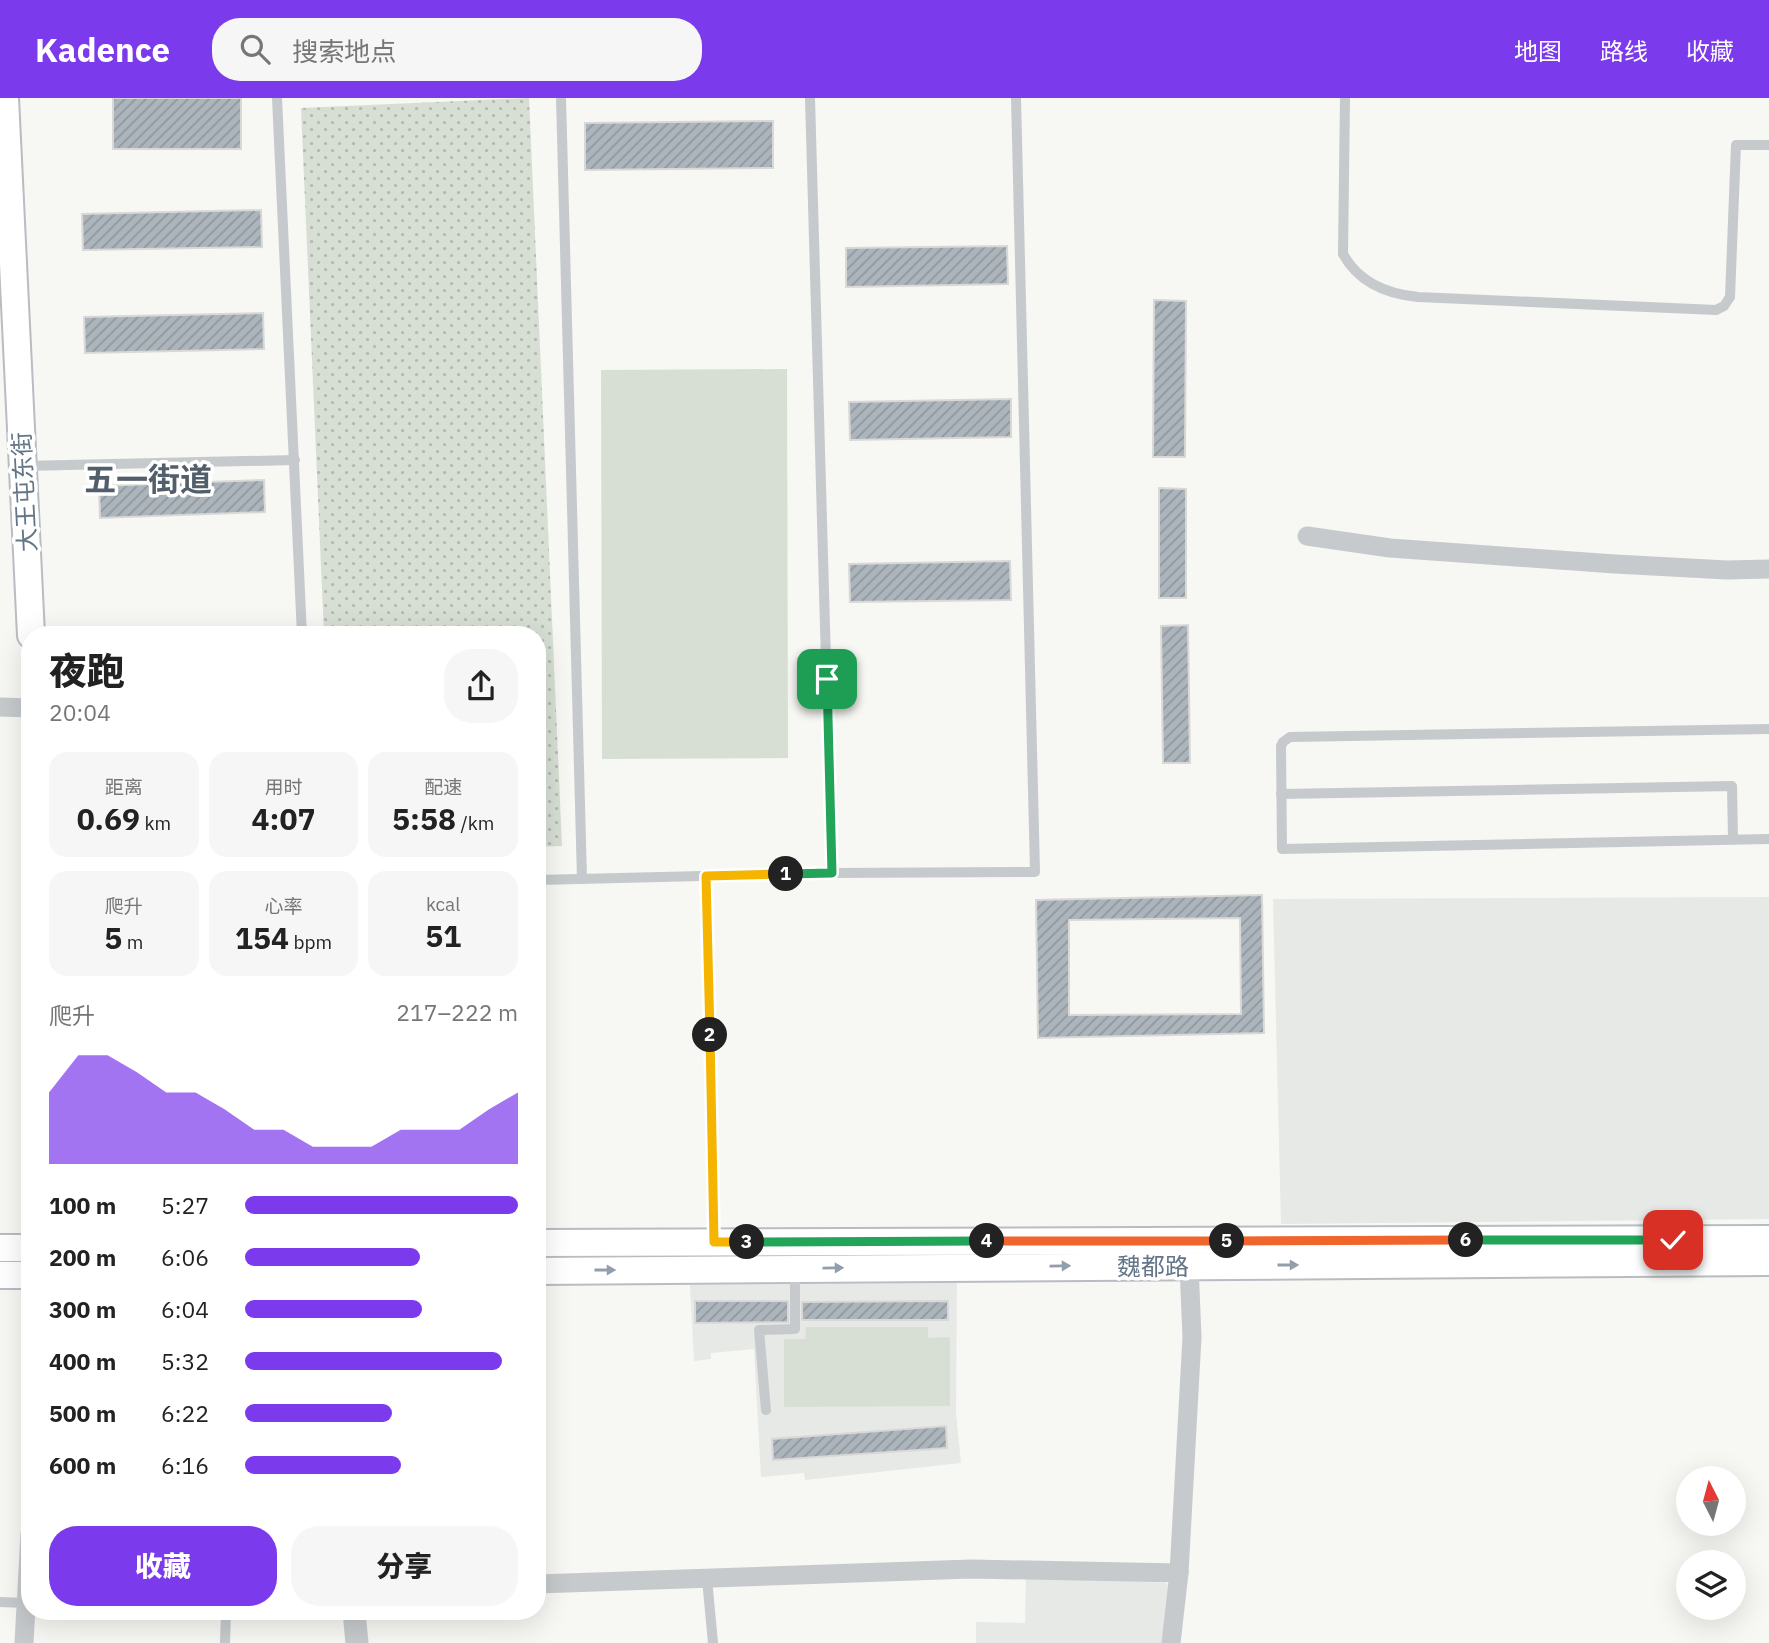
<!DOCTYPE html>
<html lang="zh">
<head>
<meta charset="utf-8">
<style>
  :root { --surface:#fff; --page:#f6f6f6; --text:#222; --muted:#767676; --accent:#7c3aed }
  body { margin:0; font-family:"IBM Plex Sans","Noto Sans SC",sans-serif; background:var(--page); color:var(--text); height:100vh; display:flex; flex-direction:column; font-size:26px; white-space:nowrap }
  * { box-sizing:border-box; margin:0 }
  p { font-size:23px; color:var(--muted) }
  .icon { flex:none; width:38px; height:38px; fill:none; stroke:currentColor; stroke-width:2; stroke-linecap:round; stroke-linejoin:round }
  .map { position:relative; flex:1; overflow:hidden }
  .details { position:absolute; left:21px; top:528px; width:525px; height:994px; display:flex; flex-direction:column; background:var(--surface); border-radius:28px; box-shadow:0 7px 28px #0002 }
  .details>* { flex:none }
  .needle { width:46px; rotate:354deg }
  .controls { position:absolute; left:1676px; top:1368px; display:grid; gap:14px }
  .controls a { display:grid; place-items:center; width:70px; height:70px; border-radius:50%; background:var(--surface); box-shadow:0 7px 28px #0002; font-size:35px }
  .pin { position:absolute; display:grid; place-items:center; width:60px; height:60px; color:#fff; margin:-30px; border-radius:14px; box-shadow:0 4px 10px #0006 }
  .km { position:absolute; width:35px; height:35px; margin:-18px; border-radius:50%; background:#222; color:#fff; font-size:19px; line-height:35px; text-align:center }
  .round { display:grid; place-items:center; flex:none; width:74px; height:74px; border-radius:28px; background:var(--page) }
  .head { display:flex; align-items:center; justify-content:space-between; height:119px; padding:0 28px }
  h1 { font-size:38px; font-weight:800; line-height:52px }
  .metrics { display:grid; grid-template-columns:repeat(3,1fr); gap:10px; height:119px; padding:7px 28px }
  .metrics div { display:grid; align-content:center; border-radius:18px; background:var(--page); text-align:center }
  .metrics b { font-size:30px; font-weight:800 }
  .metrics small { font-size:19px; font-weight:400 }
  .metrics p { font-size:19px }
  .chart { height:196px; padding:14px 28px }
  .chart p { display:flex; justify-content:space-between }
  .chart svg { width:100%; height:126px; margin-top:7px; fill:var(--accent); opacity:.7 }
  .primary-button { display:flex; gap:14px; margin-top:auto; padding:14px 28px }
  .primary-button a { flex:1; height:80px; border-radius:28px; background:var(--accent); color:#fff; font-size:28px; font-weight:800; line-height:80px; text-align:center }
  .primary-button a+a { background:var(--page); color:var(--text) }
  ul { padding:0 28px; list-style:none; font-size:23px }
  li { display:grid; grid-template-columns:112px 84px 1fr; align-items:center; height:52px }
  li i { height:18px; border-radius:9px; background:var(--accent) }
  header { display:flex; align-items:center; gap:42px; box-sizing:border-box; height:98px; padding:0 35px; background:var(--accent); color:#fff }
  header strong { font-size:33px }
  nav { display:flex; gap:38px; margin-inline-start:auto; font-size:24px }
  .search { width:490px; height:63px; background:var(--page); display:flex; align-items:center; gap:18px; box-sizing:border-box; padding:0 24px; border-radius:28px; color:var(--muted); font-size:26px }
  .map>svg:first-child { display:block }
  .built { fill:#e7e9e7 }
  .park { fill:url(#park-dots) }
  .pitch { fill:#d7dfd4 }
  .building { fill:url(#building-hatch); stroke:#d8d8d6; stroke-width:2; fill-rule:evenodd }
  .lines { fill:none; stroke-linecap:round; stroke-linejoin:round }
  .secondary-casing { stroke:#b8bdc2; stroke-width:30 }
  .service { stroke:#c6cacd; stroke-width:10 }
  .minor { stroke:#c6cacd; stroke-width:19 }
  .tertiary { stroke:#c6cacd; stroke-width:23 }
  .secondary { stroke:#fff; stroke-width:26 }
  .oneway { fill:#929eab }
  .split-1-casing { stroke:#fff; stroke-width:14 }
  .split-2-casing { stroke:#fff; stroke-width:14 }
  .split-3-casing { stroke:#fff; stroke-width:14 }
  .split-4-casing { stroke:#fff; stroke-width:14 }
  .split-5-casing { stroke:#fff; stroke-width:14 }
  .split-6-casing { stroke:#fff; stroke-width:14 }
  .split-7-casing { stroke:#fff; stroke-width:14 }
  .split-1 { stroke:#22a559; stroke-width:9 }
  .split-2 { stroke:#f5b400; stroke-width:9 }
  .split-3 { stroke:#f5b400; stroke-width:9 }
  .split-4 { stroke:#22a559; stroke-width:9 }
  .split-5 { stroke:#f0652b; stroke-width:9 }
  .split-6 { stroke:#f0652b; stroke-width:9 }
  .split-7 { stroke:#22a559; stroke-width:9 }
  .labels { text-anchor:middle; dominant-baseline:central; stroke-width:7; stroke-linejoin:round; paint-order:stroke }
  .street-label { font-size:24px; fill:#637587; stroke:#fff }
  .district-label { font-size:32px; font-weight:bold; fill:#525f6b; stroke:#fff }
</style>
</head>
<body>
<header>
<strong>Kadence</strong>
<div class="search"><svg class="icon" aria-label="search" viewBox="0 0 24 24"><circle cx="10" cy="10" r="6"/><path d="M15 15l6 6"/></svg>搜索地点</div>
<nav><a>地图</a><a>路线</a><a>收藏</a></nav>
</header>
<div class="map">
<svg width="1769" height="1545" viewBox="0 0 1769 1545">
  <defs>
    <pattern id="park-dots" width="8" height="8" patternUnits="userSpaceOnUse" patternTransform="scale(1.75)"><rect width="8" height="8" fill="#d7dfd4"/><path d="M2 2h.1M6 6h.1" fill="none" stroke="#b2b9b2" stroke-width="1.8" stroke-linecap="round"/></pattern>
    <pattern id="building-hatch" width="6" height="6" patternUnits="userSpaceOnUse" patternTransform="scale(1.75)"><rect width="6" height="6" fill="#acb5bb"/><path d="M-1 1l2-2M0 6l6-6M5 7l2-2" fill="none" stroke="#90989e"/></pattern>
  </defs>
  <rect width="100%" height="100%" fill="#f7f7f3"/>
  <g class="built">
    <path d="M1769,799V1121L1281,1126L1273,801Z"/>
    <path d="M957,1185L956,1315L961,1365L805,1382L804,1375L761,1379L754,1251L711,1255V1261L694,1263L690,1187Z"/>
    <path d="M1026,1479L1166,1485L1170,1490L1166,1545H976V1524L1025,1525Z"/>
  </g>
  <path class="park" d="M529,0L562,748L537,749V537H324L301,10Z"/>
  <g class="pitch">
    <path d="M787,271L788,660L602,661L601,272Z"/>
    <path d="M806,1229H928V1240L950,1239V1308L784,1309V1241H805Z"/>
  </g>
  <g class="building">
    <rect x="113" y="0" width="128" height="51"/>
    <path d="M773,23V70L585,72V25Z"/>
    <path d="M261,112L262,149L83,152L82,116Z"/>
    <path d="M1007,148L1008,186L846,189V150Z"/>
    <path d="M1154,202L1186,203L1185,359H1153Z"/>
    <path d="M263,215L264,251L85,255L84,219Z"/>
    <path d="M1011,301V339L850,342L849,304Z"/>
    <path d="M264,382L265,414L100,420L99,388Z"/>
    <path d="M1159,390L1186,391V500H1159Z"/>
    <path d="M1010,463L1011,502L850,504L849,466Z"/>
    <path d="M1188,527L1190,665H1163L1161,528Z"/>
    <path d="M1262,797L1264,935L1038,940L1036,802ZM1240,820L1241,916L1069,917V822Z"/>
    <path d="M695,1203H788V1224L695,1225Z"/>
    <path d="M948,1203V1222H802V1204Z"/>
    <path d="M946,1328L947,1350L773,1362L772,1341Z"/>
  </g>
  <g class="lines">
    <g class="secondary-casing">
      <g id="secondary">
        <path d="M5,0L31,537"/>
        <path d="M537,1145L1769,1141"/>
        <path d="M0,1150H30"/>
        <path d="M537,1173L1769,1164"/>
        <path d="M0,1177H30"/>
      </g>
    </g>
    <g class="service">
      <path d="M277,0L302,537"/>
      <path d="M561,0L582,781"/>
      <path d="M810,0L832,775"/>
      <path d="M1345,0L1343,156C1359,185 1387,196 1418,199L1716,212L1724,208L1730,199L1736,47H1769"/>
      <path d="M23,368L295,362"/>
      <path d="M1769,631L1290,639L1283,644L1281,648L1282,751L1769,741"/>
      <path d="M1281,696L1732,688L1733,741"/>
      <path d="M706,778L714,1144"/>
      <path d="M537,782L832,775L1035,774L1016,0"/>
      <path d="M766,1312L759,1232L795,1231V1171"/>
      <path d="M707,1481L713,1545"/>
      <path d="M0,1504L26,1505"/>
      <path d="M225,1545L226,1514"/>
    </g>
    <g class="minor">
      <path d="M1307,438L1390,450L1615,466L1727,472L1769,471"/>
      <path d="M0,609L30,610"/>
      <path d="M537,1486L971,1471L1179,1475"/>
      <path d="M24,1545L30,1436"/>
      <path d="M1171,1545L1179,1475L1192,1239L1189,1167"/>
    </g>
    <path class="tertiary" d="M354,1514L357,1545"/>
    <use href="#secondary" class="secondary"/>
  </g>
  <defs><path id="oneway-solid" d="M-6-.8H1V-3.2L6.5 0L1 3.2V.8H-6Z" transform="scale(1.75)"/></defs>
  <g class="oneway">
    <use href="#oneway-solid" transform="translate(1288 1167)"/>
    <use href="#oneway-solid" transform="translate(1060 1168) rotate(-1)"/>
    <use href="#oneway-solid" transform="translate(833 1170) rotate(-1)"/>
    <use href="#oneway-solid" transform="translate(605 1172)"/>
  </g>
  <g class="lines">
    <g class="split-1-casing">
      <path id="split-1" d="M786,776L832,775L827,581"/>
    </g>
    <g class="split-2-casing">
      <path id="split-2" d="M710,937L706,778L786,776"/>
    </g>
    <g class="split-3-casing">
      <path id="split-3" d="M710,937L714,1144H747"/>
    </g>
    <g class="split-4-casing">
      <path id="split-4" d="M747,1144L987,1143"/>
    </g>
    <g class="split-5-casing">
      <path id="split-5" d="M987,1143H1227"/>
    </g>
    <g class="split-6-casing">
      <path id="split-6" d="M1227,1143L1466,1142"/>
    </g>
    <g class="split-7-casing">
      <path id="split-7" d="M1466,1142H1673"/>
    </g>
    <use href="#split-1" class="split-1"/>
    <use href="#split-2" class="split-2"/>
    <use href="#split-3" class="split-3"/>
    <use href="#split-4" class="split-4"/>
    <use href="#split-5" class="split-5"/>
    <use href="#split-6" class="split-6"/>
    <use href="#split-7" class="split-7"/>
  </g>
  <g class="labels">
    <g class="street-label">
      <text transform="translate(24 394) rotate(-93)">大王屯东街</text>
      <text x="1153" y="1168">魏都路</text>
    </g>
    <g class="district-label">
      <text x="148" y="381">五一街道</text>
    </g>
  </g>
</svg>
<div class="controls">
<a><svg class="needle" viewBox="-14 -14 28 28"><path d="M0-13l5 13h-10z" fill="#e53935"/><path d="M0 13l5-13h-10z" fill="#767676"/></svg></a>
<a><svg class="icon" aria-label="layers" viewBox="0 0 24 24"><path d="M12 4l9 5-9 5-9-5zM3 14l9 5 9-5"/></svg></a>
</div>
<div class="pin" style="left:827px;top:581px;background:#1e9e55"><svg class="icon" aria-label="arrive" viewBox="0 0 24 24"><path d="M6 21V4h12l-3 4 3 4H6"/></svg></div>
<div class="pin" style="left:1673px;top:1142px;background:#d93025"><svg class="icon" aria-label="check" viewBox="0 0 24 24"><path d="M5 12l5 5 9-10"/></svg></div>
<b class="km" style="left:786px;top:776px">1</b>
<b class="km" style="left:710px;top:937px">2</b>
<b class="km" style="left:747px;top:1144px">3</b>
<b class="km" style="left:987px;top:1143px">4</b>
<b class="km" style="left:1227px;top:1143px">5</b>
<b class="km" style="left:1466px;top:1142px">6</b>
<section class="details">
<div class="head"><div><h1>夜跑</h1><p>20:04</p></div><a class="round"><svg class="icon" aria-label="share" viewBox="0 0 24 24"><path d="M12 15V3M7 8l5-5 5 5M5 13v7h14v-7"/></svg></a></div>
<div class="metrics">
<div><p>距离</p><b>0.69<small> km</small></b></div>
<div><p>用时</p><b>4:07</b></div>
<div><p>配速</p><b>5:58<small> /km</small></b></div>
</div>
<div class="metrics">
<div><p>爬升</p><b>5<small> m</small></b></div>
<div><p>心率</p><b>154<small> bpm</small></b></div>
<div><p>kcal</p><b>51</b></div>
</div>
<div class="chart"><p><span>爬升</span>217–222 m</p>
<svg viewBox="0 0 160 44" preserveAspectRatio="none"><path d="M0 44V19L10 6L20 6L30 12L40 19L50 19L60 25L70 32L80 32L90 38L100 38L110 38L120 32L130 32L140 32L150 25L160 19V44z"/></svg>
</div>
<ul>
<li><b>100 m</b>5:27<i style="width:100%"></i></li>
<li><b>200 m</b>6:06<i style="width:64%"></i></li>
<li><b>300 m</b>6:04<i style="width:65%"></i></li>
<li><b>400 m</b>5:32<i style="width:94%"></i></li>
<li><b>500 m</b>6:22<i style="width:54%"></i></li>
<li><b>600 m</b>6:16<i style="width:57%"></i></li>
</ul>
<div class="primary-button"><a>收藏</a><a>分享</a></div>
</section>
</div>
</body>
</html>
